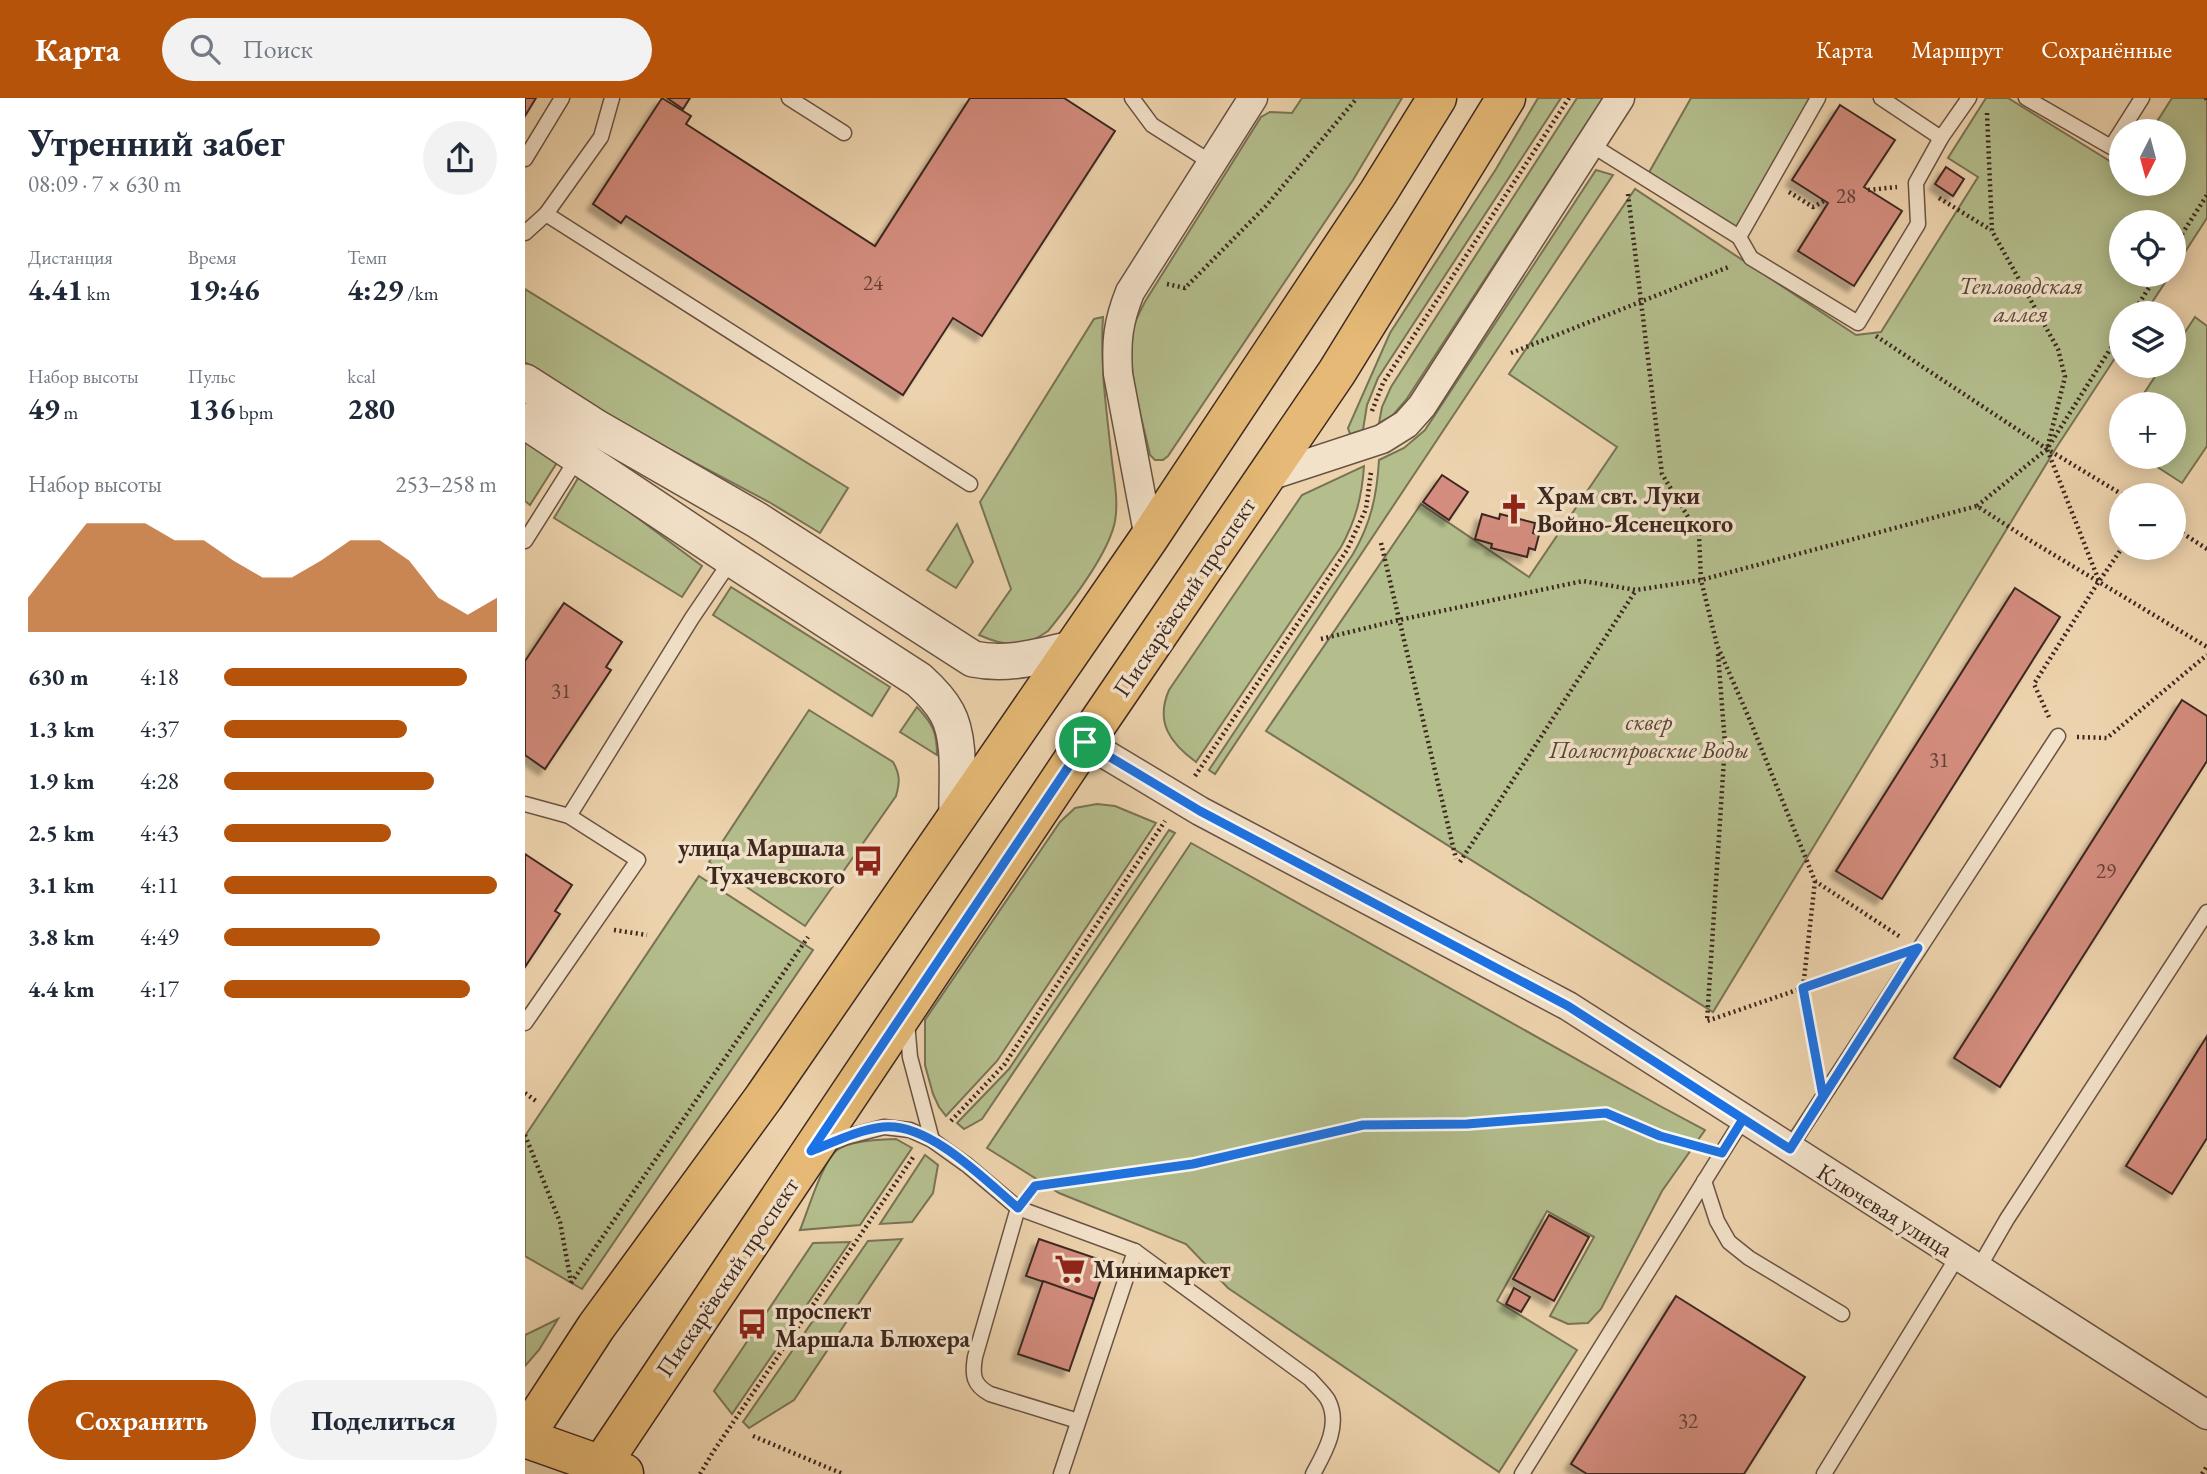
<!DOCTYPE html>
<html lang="ru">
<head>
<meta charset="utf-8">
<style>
  :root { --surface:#fff; --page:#f2f2f3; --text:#1f2937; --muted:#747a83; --accent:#b45309 }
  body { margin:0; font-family:"EB Garamond",serif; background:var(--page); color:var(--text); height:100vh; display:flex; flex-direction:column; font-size:26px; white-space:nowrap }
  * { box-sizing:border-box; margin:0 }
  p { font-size:23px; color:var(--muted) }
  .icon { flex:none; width:38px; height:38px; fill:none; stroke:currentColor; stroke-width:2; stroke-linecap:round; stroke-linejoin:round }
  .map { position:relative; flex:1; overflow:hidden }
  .drawer { display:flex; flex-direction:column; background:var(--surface); width:525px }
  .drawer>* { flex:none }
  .needle { width:46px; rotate:186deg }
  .tools { position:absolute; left:1584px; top:21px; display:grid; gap:14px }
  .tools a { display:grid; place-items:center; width:77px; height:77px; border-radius:50%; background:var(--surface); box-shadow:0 4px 18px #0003; font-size:35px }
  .pin { position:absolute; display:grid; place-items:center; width:60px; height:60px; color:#fff; margin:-30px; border:4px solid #fff; border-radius:50%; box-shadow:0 2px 7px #0007 }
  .round { display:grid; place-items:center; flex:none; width:74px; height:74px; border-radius:37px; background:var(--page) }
  .summary { display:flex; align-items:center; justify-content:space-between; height:119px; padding:0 28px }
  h1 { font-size:38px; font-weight:700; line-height:52px }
  .metrics { display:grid; grid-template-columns:repeat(3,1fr); gap:10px; height:119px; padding:7px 28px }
  .metrics div { display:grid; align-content:center }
  .metrics b { font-size:30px; font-weight:700 }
  .metrics small { font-size:19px; font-weight:400 }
  .metrics p { font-size:19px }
  .chart { height:196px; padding:14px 28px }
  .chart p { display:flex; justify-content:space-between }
  .chart svg { width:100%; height:126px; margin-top:7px; fill:var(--accent); opacity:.7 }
  .primary-button { display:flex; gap:14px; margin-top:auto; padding:14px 28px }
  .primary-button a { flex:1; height:80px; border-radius:42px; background:var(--accent); color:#fff; font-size:28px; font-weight:700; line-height:80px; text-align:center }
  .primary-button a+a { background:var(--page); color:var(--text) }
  ul { padding:0 28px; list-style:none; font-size:23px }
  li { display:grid; grid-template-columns:112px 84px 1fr; align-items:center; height:52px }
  li i { height:18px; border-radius:9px; background:var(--accent) }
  header { display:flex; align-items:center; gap:42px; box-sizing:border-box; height:98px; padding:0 35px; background:var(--accent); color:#fff }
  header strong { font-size:33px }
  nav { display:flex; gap:38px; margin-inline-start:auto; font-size:24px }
  .search { width:490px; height:63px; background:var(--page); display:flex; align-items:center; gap:18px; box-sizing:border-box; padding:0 24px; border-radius:38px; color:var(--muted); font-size:26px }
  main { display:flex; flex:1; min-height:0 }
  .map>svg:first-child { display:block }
  .green { fill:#b4be8d; stroke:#797356; stroke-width:2 }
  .building { fill:#d38c7d; stroke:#3e2820; stroke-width:2; filter:url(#shadow) }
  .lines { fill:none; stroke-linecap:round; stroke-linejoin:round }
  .service-casing { stroke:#6a5343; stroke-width:17 }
  .minor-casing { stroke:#6a5343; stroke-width:31 }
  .tertiary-casing { stroke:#6a5343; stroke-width:38 }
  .primary-casing { stroke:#3e2820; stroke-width:41 }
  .path { stroke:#3e2820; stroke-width:4.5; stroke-dasharray:2 3.5; stroke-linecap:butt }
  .service { stroke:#f3e2ca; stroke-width:14 }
  .minor { stroke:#f3e2ca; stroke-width:28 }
  .tertiary { stroke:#f3e2ca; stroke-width:35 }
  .primary { stroke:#e6ba76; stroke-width:38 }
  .route-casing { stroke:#fff; stroke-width:14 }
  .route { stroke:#1a73e8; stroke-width:9 }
  .labels { text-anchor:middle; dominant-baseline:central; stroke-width:7; stroke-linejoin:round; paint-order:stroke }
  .number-label { font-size:21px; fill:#634137 }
  .park-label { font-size:24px; font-style:italic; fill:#564636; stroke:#f3e2ca }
  .poi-label { font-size:24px; font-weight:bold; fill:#3e2820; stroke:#f3e2ca; text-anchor:start }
  .street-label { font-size:24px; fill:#3e2820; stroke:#f3e2ca }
</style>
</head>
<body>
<header>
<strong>Карта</strong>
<div class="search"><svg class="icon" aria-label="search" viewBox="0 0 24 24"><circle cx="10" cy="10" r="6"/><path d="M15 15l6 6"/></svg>Поиск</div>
<nav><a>Карта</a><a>Маршрут</a><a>Сохранённые</a></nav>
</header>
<main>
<section class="drawer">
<div class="summary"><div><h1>Утренний забег</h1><p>08:09 · 7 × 630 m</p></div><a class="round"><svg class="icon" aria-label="share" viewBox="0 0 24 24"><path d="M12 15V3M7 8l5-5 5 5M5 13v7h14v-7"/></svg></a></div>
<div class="metrics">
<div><p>Дистанция</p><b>4.41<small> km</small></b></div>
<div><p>Время</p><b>19:46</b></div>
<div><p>Темп</p><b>4:29<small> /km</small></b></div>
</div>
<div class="metrics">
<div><p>Набор высоты</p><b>49<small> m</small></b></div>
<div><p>Пульс</p><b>136<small> bpm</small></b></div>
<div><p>kcal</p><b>280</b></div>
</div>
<div class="chart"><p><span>Набор высоты</span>253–258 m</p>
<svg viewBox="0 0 160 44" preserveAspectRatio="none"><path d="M0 44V32L10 19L20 6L30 6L40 6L50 12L60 12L70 19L80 25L90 25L100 19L110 12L120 12L130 19L140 32L150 38L160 32V44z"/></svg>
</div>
<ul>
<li><b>630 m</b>4:18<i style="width:89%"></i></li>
<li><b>1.3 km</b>4:37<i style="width:67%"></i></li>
<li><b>1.9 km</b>4:28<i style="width:77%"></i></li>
<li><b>2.5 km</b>4:43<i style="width:61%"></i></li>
<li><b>3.1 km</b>4:11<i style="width:100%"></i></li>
<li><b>3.8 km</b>4:49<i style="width:57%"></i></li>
<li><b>4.4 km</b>4:17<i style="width:90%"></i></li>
</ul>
<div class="primary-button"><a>Сохранить</a><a>Поделиться</a></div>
</section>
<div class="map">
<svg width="1682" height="1376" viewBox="0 0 1682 1376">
  <defs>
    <filter id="shadow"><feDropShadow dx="-6" dy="6" stdDeviation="2" flood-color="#0004"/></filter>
  </defs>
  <rect width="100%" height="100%" fill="#edd3ad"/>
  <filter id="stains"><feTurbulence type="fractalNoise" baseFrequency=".00286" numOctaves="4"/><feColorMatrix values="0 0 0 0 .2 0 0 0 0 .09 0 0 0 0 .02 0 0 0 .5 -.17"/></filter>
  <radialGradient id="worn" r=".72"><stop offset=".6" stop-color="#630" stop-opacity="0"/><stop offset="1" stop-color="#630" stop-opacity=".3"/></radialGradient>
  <g class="green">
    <path d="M777,0H877L828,82L643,358L638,362H630L625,357C617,319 597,260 611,222C614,216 617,209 621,202L736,19L745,14L767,15Z"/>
    <path d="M1013,0H1036L853,280L842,307L838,332L825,336L823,330L865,235L971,71Z"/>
    <path d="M1052,0H1078L881,302L868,317L854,325L857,309L866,289Z"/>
    <path d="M1166,0H1287L1211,130L1122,78Z"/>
    <path d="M1461,0H1483L1596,70V86H1648V33H1626L1647,0H1682V120L1649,171L1648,124H1596V177H1645L1620,215H1596V251L1531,350L1188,914L741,633L896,406L1004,479L1092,349L984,276L1110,91L1331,237L1356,234L1453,79L1423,60Z"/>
    <path d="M1071,72L1088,77L690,676L684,672L828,456C846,425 852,397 854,362L879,350L900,332Z"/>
    <path d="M0,191L323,390L295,435L244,404L108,332L0,264Z"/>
    <path d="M578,219C575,265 581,309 586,354C588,376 594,401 590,423C584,456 544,507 523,533C498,551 481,549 454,537L486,491L455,404L569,221Z"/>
    <path d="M1670,219L1682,228V348L1657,385L1617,359H1648V306H1612L1637,268H1648L1649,251Z"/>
    <path d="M0,343L33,363L5,407L0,403Z"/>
    <path d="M839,368C837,398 831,422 816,449L671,664C645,645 630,624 644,592L777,397Z"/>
    <path d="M55,377L177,468L157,499L29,420Z"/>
    <path d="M432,426L448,464L431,490L402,472Z"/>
    <path d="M206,489L365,589L347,618L188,517Z"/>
    <path d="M392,609C408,626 412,634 412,657L375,634Z"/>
    <path d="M284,612L368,664C375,676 375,684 371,698L280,828L184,764Z"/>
    <path d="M572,706L590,708L631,725L472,963L421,1018L414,1009L408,996L400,967V922L535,724L550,710Z"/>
    <path d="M644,732L650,735L457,1021L439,1031L432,1025L484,971Z"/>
    <path d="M666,745L1135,1008L1180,1032L1137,1093L1076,1211L1063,1225L1043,1226L1025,1218L1069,1139L1022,1113L972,1203L1052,1252L974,1374L703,1190L661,1146L534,1095L462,1050Z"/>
    <path d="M174,778L288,852L57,1191L0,1158V1038Z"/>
    <path d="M371,1041L387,1050L335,1127L275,1132C283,1113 297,1064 312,1052C326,1042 354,1042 371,1041Z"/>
    <path d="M400,1057L413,1067L408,1095L387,1124L355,1126Z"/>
    <path d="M377,1141L269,1302L224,1330L218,1324L343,1143Z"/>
    <path d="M325,1144L207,1316L189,1293L288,1145Z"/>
    <path d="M33,1221L14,1252L0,1268V1237Z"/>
  </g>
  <g class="building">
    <path d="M0,0H11L0,18Z"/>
    <path d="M137,0L166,18L161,26L350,148L445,0H539L590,33L457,238L428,220L378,297L101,118L96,125L68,106Z"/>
    <path d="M142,0H165L158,11Z"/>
    <path d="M1315,7L1370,42L1339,89L1377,113L1329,188L1273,153L1303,105L1267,82Z"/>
    <path d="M1421,69L1439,81L1428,98L1410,86Z"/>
    <path d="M917,377L943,394L924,422L898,404Z"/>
    <path d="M957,416L974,421L975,416L1010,425L1008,435L1014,437L1010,452L1004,450L1002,459L966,450L967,446L950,441Z"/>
    <path d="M1490,490L1535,519L1357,801L1311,773Z"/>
    <path d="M39,505L97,544L81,569L86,572L20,671L0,657V563Z"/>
    <path d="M1657,602L1682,618V663L1475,989L1429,960Z"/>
    <path d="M0,756L47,787L30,813L35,816L0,869Z"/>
    <path d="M1682,938V1040L1647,1096L1601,1068Z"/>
    <path d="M1024,1117L1064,1139L1029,1203L988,1181Z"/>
    <path d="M514,1141L582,1164L569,1201L501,1178Z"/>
    <path d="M518,1183L569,1201L544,1273L493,1256Z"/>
    <path d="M989,1190L1005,1199L996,1214L981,1206Z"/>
    <path d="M1151,1198L1280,1279L1219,1376H1062L1046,1366Z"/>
  </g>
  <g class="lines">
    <g class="service-casing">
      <g id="service">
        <path d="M264,0L319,35"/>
        <path d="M607,0L627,27L687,65"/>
        <path d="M1356,0L1416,40"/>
        <path d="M1501,0L1586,49L1617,0"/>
        <path d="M1065,46L1214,139L1226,160L1333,225L1393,126L1391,85L1416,40L1444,0"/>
        <path d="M0,61L37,0"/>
        <path d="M21,116L76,39L87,0"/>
        <path d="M0,135L21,116L445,386"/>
        <path d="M1214,139L1293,0"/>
        <path d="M0,443L53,359"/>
        <path d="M0,706L44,718L113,762L0,925"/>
        <path d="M44,718L167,520L207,461"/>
        <path d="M382,924L385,959L407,1042"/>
        <path d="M301,1047L321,1039L359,1029L385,1032L407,1042L442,1067L493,1110L610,1153L536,1376"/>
        <path d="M1264,1051L1533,638"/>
        <path d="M1179,1083L1192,1123L1204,1144L1224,1160L1317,1216"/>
        <path d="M493,1110L450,1259C447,1277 448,1287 465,1296L553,1323"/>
        <path d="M610,1153L785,1281C791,1288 799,1295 803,1302C816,1327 800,1354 788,1376"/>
        <path d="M1453,1171L1482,1121L1682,814"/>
        <path d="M997,1376L1218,1021"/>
        <path d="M1299,1376L1433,1158"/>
      </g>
    </g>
    <g class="minor-casing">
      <g id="minor">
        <path d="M741,379L857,341L881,326L897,308L1095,0"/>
        <path d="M624,440L593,276C591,243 593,224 605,194L728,0"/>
        <path d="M560,644L675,713L1043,908L1682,1317"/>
      </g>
    </g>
    <g class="tertiary-casing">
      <g id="tertiary">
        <path d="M0,284L72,330L232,422L448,561C482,568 512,559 546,551"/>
        <path d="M0,323L207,461L394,582C405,592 415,602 422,615C437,642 431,688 432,719"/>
      </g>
    </g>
    <g class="primary-casing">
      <g id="primary">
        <path d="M0,1338L71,1229L239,999L624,440L853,95L912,0"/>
        <path d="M0,1340L99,1375"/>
        <path d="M70,1376L560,644L812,274L981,0"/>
      </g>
    </g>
    <g class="path">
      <path d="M1681,0L1682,3"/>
      <path d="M1462,15L1467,133L1533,251L1540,279L1522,351L1574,483L1509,586L1524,619"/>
      <path d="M1343,92L1372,89"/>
      <path d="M1264,94L1288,109L1299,103"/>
      <path d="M1103,96L1137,376L1174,437L1176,482L1192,547L1224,620L1290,783L1377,840"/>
      <path d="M1414,100L1466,132"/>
      <path d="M1648,150L1682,97"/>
      <path d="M642,186L660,190L741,108L832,0"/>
      <path d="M1608,215L1632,177"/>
      <path d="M1351,238L1522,351L1598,397"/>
      <path d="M986,255L1206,168"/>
      <path d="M847,313L858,285L1044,0"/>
      <path d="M1452,408L1522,351L1596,234"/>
      <path d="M1648,429L1682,451"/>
      <path d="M856,445L931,761"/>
      <path d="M1575,482L1597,450"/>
      <path d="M796,541L874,522L1058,483L1111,492L1176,482L1452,408L1501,440L1682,549"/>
      <path d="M1193,556L1200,646L1182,923L1359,862"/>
      <path d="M1552,639L1582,640L1682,557"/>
      <path d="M670,678L822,452L841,411L846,374"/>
      <path d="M935,764L1111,492"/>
      <path d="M1290,783L1278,890L1292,965"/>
      <path d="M89,832L122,837"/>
      <path d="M0,995L11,1003"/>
      <path d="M426,1023L479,967L640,723"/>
      <path d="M0,1037L35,1124L46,1184"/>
      <path d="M506,1092L510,1088L668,1065L838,1027L942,1026L1081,1015L1135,1038L1176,1049"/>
      <path d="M46,1185L283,839"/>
      <path d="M228,1338L318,1376"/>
      <path d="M175,1376L188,1354L389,1058"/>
      <path d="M1677,1376L1682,1368"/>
    </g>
    <use href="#service" class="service"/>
    <use href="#minor" class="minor"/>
    <use href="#tertiary" class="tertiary"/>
    <use href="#primary" class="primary"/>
  </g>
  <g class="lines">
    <g class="route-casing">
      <path id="route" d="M560,644L286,1053C309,1044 333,1032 358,1029C404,1024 460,1082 493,1110L510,1088L668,1066L838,1027L942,1026L1081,1015L1135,1038L1197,1055L1218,1021L1265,1051L1393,850L1278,890L1298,998L1265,1051L1043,908L675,713L560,644"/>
    </g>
    <use href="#route" class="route"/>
  </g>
  <defs>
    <g id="church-bare" transform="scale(2.415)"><path d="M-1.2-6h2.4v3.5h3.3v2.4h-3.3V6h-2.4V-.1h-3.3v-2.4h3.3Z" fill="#8f2418" stroke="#f3e2ca" stroke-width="2.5" paint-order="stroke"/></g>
    <g id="bus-bare" transform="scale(2.415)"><path d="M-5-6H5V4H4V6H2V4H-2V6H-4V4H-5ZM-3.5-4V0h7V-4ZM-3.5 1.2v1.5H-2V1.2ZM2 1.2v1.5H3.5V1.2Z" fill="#8f2418" stroke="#f3e2ca" stroke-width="2.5" paint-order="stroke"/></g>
    <g id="supermarket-bare" transform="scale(2.415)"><path d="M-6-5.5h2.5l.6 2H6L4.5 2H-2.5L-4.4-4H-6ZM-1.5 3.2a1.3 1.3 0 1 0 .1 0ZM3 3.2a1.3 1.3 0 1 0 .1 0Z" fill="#8f2418" stroke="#f3e2ca" stroke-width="2.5" paint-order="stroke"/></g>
  </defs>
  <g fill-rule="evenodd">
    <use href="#church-bare" x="989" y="411"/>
    <use href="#bus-bare" x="343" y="763"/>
    <use href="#supermarket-bare" x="545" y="1171"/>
    <use href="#bus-bare" x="227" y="1226"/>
  </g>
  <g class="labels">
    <g class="number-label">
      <text x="1321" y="97">28</text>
      <text x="348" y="184">24</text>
      <text x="36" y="592">31</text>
      <text x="1414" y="661">31</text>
      <text x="1581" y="772">29</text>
      <text x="1163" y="1322">32</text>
    </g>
    <g class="park-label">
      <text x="1496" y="187">Тепловодская<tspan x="1496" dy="28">аллея</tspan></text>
      <text x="1124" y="623">сквер<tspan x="1124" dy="28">Полюстровские Воды</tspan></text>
    </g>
    <g class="poi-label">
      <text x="1012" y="397">Храм свт. Луки<tspan x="1012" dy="28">Войно-Ясенецкого</tspan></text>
      <text x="320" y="749" text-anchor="end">улица Маршала<tspan x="320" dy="28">Тухачевского</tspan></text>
      <text x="568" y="1171">Минимаркет</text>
      <text x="250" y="1212">проспект<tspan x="250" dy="28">Маршала Блюхера</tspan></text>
    </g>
    <g class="street-label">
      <text transform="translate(659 499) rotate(-56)">Пискарёвский проспект</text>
      <text transform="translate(1360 1112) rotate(32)">Ключевая улица</text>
      <text transform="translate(202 1179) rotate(-56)">Пискарёвский проспект</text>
    </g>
  </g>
  <rect width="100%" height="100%" filter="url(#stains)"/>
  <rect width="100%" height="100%" fill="url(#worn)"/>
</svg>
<div class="tools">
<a><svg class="needle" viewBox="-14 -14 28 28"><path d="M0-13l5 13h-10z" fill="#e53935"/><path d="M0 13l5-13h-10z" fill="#747a83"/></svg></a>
<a><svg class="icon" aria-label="locate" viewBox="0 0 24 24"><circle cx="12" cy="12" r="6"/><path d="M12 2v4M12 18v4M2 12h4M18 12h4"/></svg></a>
<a><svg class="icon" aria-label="layers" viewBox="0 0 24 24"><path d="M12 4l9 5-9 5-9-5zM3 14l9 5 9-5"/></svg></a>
<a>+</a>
<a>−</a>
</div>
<div class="pin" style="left:560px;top:644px;background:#1e9e55"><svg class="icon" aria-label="arrive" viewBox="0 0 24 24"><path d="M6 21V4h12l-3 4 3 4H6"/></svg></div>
</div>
</main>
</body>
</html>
